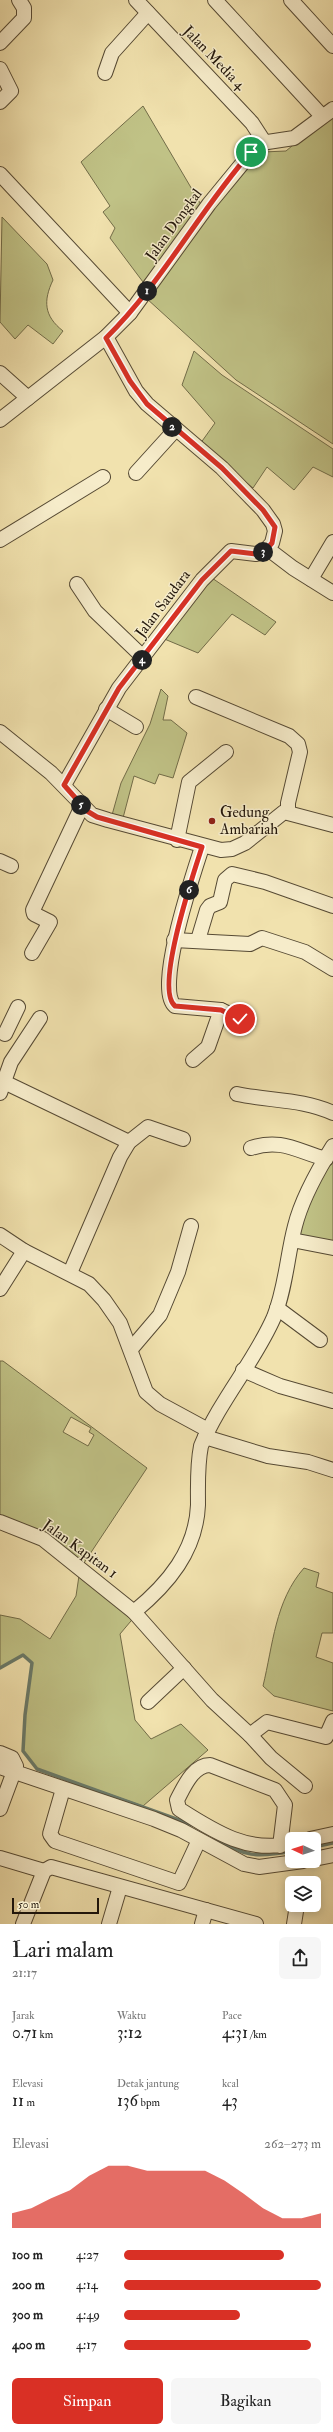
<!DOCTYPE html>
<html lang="id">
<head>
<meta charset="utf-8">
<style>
  :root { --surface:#fff; --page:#f6f6f6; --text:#222; --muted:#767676; --accent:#d93025 }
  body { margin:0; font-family:"IM FELL Double Pica",serif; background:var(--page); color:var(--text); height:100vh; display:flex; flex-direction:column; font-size:15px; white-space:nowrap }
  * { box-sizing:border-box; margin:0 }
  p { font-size:13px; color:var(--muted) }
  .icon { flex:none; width:22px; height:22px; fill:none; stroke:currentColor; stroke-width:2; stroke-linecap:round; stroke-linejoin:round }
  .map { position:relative; height:1924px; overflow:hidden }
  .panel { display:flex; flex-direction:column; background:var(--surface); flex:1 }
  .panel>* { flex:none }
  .needle { width:26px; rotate:273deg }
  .controls { position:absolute; left:285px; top:1832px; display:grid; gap:8px }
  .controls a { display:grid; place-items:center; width:36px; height:36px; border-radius:6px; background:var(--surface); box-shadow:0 2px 10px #0003; font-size:20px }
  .scale { position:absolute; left:12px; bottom:10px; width:87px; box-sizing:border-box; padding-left:4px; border:2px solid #23170b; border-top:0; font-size:11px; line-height:14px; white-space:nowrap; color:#23170b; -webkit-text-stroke:3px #f6ecca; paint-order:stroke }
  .pin { position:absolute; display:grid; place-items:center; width:34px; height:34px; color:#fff; margin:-17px; border:2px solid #fff; border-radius:50%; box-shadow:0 1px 4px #0007 }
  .km { position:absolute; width:20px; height:20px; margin:-10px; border-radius:50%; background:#222; color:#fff; font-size:11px; line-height:20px; text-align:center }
  .round { display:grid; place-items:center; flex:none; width:42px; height:42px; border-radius:6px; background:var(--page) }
  .head { display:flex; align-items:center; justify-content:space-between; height:68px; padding:0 12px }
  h1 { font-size:22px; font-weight:600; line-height:30px }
  .figures { display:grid; grid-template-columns:repeat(3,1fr); gap:6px; height:68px; padding:4px 12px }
  .figures div { display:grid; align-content:center }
  .figures b { font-size:17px; font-weight:600 }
  .figures small { font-size:11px; font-weight:400 }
  .figures p { font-size:11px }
  .chart { height:112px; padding:8px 12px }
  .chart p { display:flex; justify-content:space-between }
  .chart svg { width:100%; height:72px; margin-top:4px; fill:var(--accent); opacity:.7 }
  .button { display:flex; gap:8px; margin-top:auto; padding:8px 12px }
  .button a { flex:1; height:46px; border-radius:6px; background:var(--accent); color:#fff; font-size:16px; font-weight:600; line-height:46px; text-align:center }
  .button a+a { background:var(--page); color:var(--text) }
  ul { padding:0 12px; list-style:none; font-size:13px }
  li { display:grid; grid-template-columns:64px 48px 1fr; align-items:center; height:30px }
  li i { height:10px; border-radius:5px; background:var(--accent) }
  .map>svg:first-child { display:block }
  .green { fill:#c0c286; stroke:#726c48; fill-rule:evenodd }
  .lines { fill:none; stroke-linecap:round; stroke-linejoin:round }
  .stream { stroke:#6b7b6a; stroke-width:3.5 }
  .minor-casing { stroke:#564a34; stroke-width:16 }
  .minor { stroke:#f6ecca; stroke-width:14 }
  .route-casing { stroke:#fff; stroke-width:8 }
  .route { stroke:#d93025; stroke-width:5 }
  .poi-dot { fill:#8f2418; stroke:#f6ecca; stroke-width:1.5 }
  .labels { text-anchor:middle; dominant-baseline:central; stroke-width:3; stroke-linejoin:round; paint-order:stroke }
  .street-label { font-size:15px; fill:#23170b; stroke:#f6ecca }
  .poi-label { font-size:15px; fill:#23170b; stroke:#f6ecca; text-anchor:start }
</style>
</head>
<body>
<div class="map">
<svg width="333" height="1924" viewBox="0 0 333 1924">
  <rect width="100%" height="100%" fill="#f1e2ae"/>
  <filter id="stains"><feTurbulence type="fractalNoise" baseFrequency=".005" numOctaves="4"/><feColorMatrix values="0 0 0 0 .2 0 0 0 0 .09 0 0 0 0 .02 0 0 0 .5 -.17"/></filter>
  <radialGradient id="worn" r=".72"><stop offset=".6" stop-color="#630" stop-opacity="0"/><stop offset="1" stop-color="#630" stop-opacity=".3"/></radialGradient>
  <g class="green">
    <path d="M143,106L203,208L143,282L110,238L115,228L103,212L110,206L81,162Z"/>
    <path d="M329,115H333V444L236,380L146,298L229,187L263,152L286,151Z"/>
    <path d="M2,217L47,264L53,280C43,301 44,316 63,331L53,344L28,325L15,339L0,322Z"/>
    <path d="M194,351L222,375L333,449V477L313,467L294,490L267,467L253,488L200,444L215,423L182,385Z"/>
    <path d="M212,578L276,622L265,635L232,614L198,653L162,638Z"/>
    <path d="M161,689L168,696L163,720H171L187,733L173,778L159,774L155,784L134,776L123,818L112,815L121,783L150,724Z"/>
    <path d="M331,1156L333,1157V1246L295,1233Z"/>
    <path d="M0,1361H3L147,1468L80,1569L136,1615L120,1634L135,1720L151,1739L181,1724L208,1750L143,1806L37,1769L23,1751L25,1715L32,1663L23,1655L0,1668V1615L20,1619L50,1639L76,1596L80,1569L61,1552L0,1522ZM71,1417L91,1428L89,1432L94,1435L88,1446L63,1432Z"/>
    <path d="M304,1568L319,1573L316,1587L333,1593V1633H322L316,1657L333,1663V1711L274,1696L263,1686C273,1645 275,1601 304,1568Z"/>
  </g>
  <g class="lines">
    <g class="stream">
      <path d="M0,1668L23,1655L32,1663L25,1715L23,1751L37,1769L193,1825"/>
      <path d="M214,1837C244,1857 257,1858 292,1851"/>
      <path d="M314,1847L333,1843"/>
    </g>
    <g class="minor-casing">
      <g id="minor">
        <path d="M136,0L252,123L265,143"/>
        <path d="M215,0L322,116"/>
        <path d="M291,0L333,46"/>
        <path d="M0,43L24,18V8L19,0"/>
        <path d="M0,69L11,91L0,102"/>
        <path d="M105,73L112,53L148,13"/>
        <path d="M0,174L130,313"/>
        <path d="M0,373L28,398"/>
        <path d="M0,420L106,337L130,313L209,204L255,148L261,143L294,138L333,109"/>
        <path d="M136,473L175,430"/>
        <path d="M0,540L103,477"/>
        <path d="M268,549L293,568L333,593"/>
        <path d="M311,579L333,542"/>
        <path d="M77,584L95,611L144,658"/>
        <path d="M196,697L289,736L298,744L300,752L288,803V812"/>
        <path d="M106,709L136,727"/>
        <path d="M0,732L51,773L92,815L108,820L221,850L232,849L245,843L284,812L333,825"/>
        <path d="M64,785L119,688L202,580L231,551L256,554L264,552L272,543L275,531L273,524L263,510L222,468L147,404L136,391L106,337"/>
        <path d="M177,840L189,782L226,752"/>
        <path d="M202,847C194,872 154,989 175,1006L221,1010L240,1019"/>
        <path d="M0,861L11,866"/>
        <path d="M174,940L250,944L262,938L305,952L333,969"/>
        <path d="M198,940L207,910L210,906L220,902L225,880L232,874L265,882L333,906"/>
        <path d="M32,953L50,922L34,914L33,910L82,806"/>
        <path d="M5,1034L18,1007"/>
        <path d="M193,1060L208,1047L221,1010"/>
        <path d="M4,1082L129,1142"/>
        <path d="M0,1093L11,1062L40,1018"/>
        <path d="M237,1094C270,1101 303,1099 333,1113"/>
        <path d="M251,1148C281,1138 297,1151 326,1159"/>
        <path d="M0,1235L24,1251L89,1284L104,1300L120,1323L146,1392L160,1404L208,1430"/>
        <path d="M292,1240L333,1248"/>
        <path d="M70,1273L120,1157L129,1142L148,1127L183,1139"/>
        <path d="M0,1289L24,1251"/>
        <path d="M277,1308L320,1340"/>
        <path d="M131,1349L160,1315L178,1272L191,1226"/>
        <path d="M243,1370L280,1386L333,1401"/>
        <path d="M205,1437L268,1456L308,1462L333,1470"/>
        <path d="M0,1522L43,1539L134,1612L212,1700L250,1735L267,1722L326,1737L333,1721"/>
        <path d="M134,1612C168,1584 196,1551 198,1505C198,1485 197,1466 201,1446C220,1400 255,1361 274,1317C286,1287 287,1256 295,1226C302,1198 318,1170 333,1146"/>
        <path d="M148,1702L184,1668"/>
        <path d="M250,1735L271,1758L305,1786"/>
        <path d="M0,1753L12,1758L16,1766L0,1809"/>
        <path d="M0,1767L154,1819L181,1830L244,1864L259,1867L303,1861"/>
        <path d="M63,1789L50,1834L55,1841L179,1883L199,1840"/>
        <path d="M310,1839L333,1834"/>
        <path d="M280,1846L285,1805L275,1790L210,1765C193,1765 184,1787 177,1800L179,1809C215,1832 249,1854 292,1843"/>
        <path d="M0,1858L44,1871"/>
        <path d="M314,1859L333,1855"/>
        <path d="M23,1924L44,1871L51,1867L256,1924"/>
        <path d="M109,1924L120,1887"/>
        <path d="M202,1924L206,1910"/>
        <path d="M294,1924L297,1905"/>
      </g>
    </g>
    <use href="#minor" class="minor"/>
  </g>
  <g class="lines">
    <g class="route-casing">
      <path id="route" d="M240,1019L221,1010L175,1006C154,989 194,872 202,847L97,817L87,811L64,785L119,688L202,580L231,551L256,554L264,552L272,543L275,527L263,510L222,468L147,404L130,381L106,338C162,283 199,211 251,152"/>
    </g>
    <use href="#route" class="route"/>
  </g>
  <circle class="poi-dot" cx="212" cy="821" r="4"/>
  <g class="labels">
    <g class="street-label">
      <text transform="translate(214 58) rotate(46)">Jalan Media 4</text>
      <text transform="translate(174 225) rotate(-54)">Jalan Dongkal</text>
      <text transform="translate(163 604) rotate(-53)">Jalan Saudara</text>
      <text transform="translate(80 1549) rotate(36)">Jalan Kapitan 1</text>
    </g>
    <g class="poi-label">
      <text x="220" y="812">Gedung<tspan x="220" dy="17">Ambariah</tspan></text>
    </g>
  </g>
  <rect width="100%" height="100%" filter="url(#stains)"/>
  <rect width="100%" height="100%" fill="url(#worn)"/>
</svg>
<div class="controls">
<a><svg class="needle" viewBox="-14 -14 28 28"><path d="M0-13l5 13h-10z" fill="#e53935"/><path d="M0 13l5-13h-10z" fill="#767676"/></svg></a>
<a><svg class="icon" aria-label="layers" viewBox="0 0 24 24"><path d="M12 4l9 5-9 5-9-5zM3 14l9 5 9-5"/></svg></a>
</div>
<div class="scale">50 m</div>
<div class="pin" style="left:251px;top:152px;background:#1e9e55"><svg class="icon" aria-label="arrive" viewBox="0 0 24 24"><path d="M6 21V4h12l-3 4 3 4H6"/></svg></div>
<div class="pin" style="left:240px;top:1019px;background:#d93025"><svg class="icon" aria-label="check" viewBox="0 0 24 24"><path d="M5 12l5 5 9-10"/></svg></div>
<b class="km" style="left:147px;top:291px">1</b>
<b class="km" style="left:172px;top:427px">2</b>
<b class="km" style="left:263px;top:552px">3</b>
<b class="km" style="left:142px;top:660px">4</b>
<b class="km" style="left:81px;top:805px">5</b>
<b class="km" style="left:189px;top:890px">6</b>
</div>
<section class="panel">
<div class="head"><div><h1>Lari malam</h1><p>21:17</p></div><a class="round"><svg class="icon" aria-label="share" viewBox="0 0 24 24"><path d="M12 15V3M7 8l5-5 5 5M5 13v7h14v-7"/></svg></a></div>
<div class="figures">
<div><p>Jarak</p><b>0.71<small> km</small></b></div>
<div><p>Waktu</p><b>3:12</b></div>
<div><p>Pace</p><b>4:31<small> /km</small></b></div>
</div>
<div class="figures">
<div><p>Elevasi</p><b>11<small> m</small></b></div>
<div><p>Detak jantung</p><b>136<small> bpm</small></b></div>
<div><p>kcal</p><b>43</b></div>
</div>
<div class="chart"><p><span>Elevasi</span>262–273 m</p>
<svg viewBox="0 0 160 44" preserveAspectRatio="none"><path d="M0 44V35L10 32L20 26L30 21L40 12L50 6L60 6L70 9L80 9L90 9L100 9L110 15L120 23L130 32L140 38L150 38L160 35V44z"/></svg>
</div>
<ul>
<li><b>100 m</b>4:27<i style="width:81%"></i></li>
<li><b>200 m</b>4:14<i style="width:100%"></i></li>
<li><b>300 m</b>4:49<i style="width:59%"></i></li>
<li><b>400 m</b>4:17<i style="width:95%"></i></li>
</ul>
<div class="button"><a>Simpan</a><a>Bagikan</a></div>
</section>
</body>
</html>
